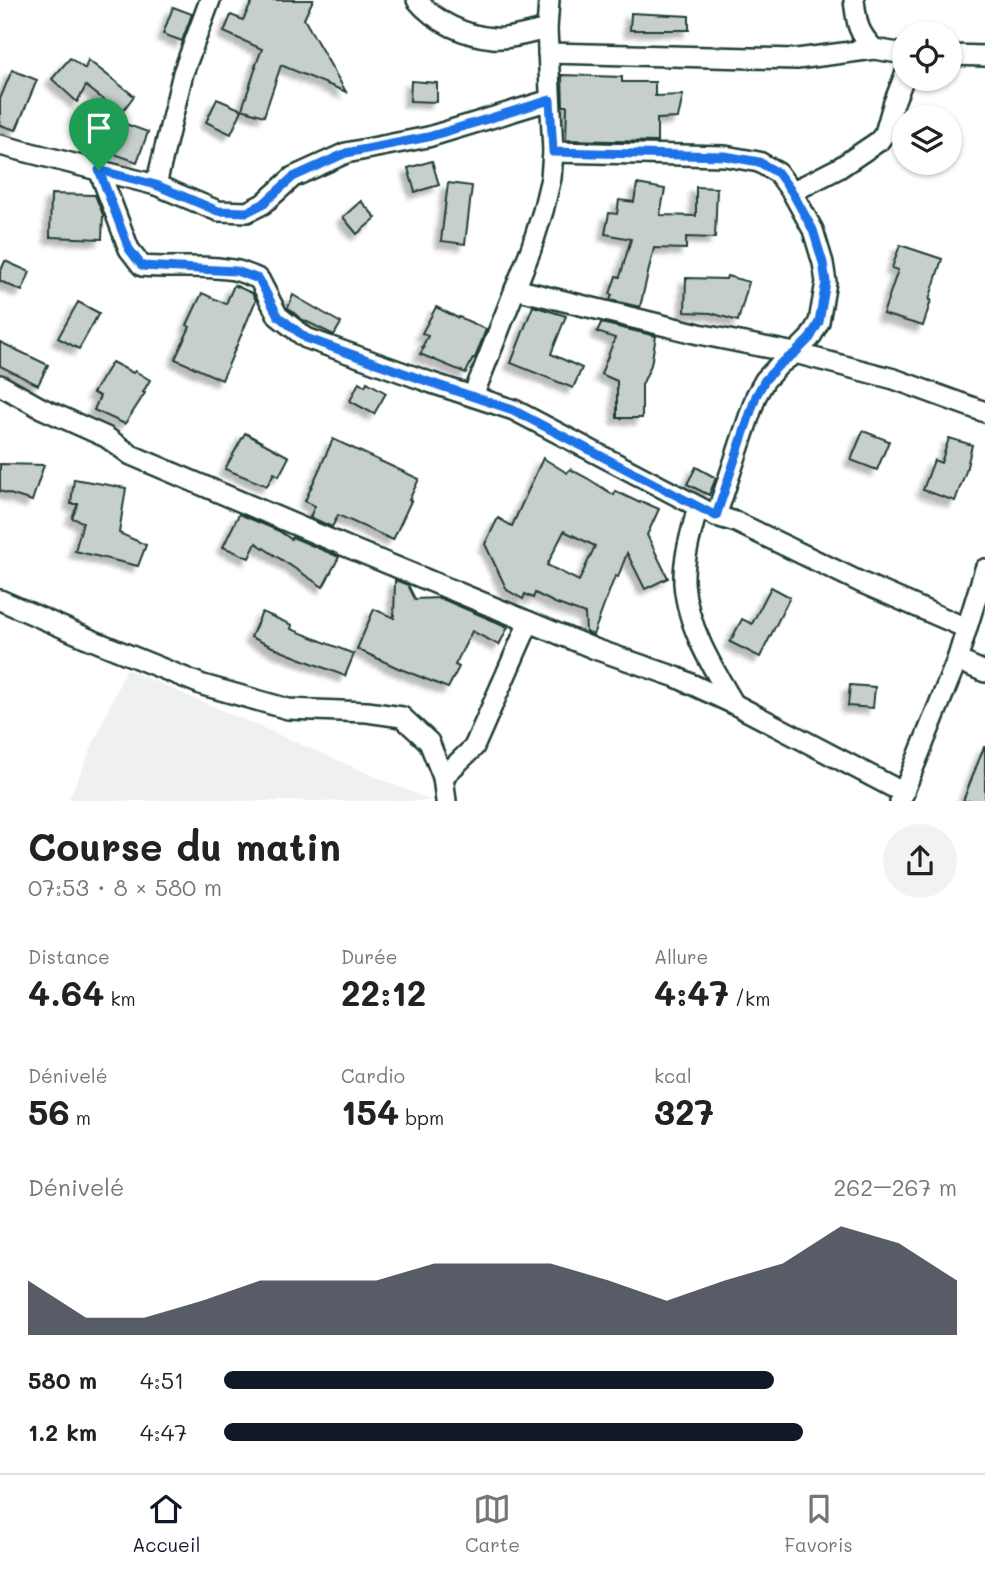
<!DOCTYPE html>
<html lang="fr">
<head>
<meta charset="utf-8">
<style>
  :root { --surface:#fff; --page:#f2f2f2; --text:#222; --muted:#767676; --line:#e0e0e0; --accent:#111827 }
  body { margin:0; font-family:Mali,sans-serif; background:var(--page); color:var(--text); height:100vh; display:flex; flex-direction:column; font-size:26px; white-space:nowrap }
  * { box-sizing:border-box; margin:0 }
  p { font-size:23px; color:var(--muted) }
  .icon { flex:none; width:38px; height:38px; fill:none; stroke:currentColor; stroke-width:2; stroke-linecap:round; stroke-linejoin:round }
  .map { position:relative; height:801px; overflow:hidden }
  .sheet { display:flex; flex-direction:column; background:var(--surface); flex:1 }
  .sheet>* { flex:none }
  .fabs { position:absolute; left:892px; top:21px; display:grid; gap:14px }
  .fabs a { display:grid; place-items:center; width:70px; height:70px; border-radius:50%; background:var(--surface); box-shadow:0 2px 5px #0004; font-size:35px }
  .pin { position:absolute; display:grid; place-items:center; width:60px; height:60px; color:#fff; margin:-72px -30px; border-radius:50% 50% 50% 0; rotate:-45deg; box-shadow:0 0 7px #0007 }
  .pin .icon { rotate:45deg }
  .round { display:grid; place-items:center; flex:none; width:74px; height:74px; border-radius:37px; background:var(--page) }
  .headline { display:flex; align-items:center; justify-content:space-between; height:119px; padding:0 28px }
  h1 { font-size:38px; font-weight:700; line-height:52px }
  .stats { display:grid; grid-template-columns:repeat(3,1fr); gap:10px; height:119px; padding:7px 28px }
  .stats div { display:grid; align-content:center }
  .stats b { font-size:35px; font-weight:700 }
  .stats small { font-size:19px; font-weight:400 }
  .stats p { font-size:19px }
  .chart { height:196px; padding:14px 28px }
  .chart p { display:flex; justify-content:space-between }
  .chart svg { width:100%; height:126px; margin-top:7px; fill:var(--accent); opacity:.7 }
  ul { padding:0 28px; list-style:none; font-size:23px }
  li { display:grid; grid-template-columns:112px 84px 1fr; align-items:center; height:52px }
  li i { height:18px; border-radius:9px; background:var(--accent) }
  .tabs { display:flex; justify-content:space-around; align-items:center; height:98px; border-top:2px solid var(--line); background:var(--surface); font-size:19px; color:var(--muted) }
  .tabs a { display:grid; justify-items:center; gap:4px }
  .tabs .active { color:var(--accent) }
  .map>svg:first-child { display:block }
  .built { fill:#eef1f0 }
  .building { fill:#c7cfcc; stroke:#1f3d34; stroke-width:2; fill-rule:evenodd; filter:url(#shadow) }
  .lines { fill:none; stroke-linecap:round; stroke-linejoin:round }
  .street-casing { stroke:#1f3d34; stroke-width:24 }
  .street { stroke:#fff; stroke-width:19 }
  .route-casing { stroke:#fff; stroke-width:14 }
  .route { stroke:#1a73e8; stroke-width:9 }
</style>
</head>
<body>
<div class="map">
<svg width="985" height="801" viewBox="0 0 985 801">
  <defs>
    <filter id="shadow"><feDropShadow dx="-6" dy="6" stdDeviation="2" flood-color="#0004"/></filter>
  </defs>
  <rect width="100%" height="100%" fill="#fff"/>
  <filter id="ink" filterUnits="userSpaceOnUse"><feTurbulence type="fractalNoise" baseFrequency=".0143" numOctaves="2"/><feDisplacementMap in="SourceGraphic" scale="14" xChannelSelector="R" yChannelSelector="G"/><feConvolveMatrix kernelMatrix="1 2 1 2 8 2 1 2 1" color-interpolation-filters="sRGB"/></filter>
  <g filter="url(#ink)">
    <path class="built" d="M126,669L432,801H68Z"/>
    <g class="building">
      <path d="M253,0H313L304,19L346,92L281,65L264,116L242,109L256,67H255L262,49L224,32L231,15L243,20Z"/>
      <path d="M173,7L192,14L182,41L163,34Z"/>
      <path d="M631,13L689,16V30H630Z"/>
      <path d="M70,58L85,69L88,60L134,96L121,113L86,86L77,102L52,79Z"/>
      <path d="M12,70L37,80L16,130L0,125V99Z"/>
      <path d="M562,75L622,77V82H655V96L683,95L678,118L657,119V142L566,140L567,106H563Z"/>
      <path d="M411,81L437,83V102L410,101Z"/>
      <path d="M217,99L242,110L231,134L206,122Z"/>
      <path d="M120,122L148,132L137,162L109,152Z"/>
      <path d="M432,161L439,185L415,192L408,168Z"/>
      <path d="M448,183L472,186L465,244L441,241Z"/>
      <path d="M637,184L665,189L660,215L696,216V187L717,188L715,238L686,237V249L654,248L640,307L610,300L612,295L610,294L616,276L620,277L631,239L605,234L609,213L617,214L619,200L634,202Z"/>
      <path d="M51,194L95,195L103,215L102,239L50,237Z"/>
      <path d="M361,201L376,218L357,234L343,217Z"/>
      <path d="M900,245L942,259L929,300H931L923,326L883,314L898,270L892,268Z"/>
      <path d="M5,261L30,272L22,291L0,281V273Z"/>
      <path d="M727,276L749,282L738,321L711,313L685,312L686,278L726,279Z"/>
      <path d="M234,285L252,293L256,300L222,380L175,359L190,327L187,325L202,293L226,304Z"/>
      <path d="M293,295L341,323L334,335L301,319L288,308Z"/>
      <path d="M78,302L99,313L79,349L58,338Z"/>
      <path d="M533,306L566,316L551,354L582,368L573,388L511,363Z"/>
      <path d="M436,307L458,318L459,317L486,329L475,358H473L466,373L420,354L424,348L422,347L428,336L422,333Z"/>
      <path d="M601,323L656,336L651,365L642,385V418H617V381L601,374L615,338L597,332Z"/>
      <path d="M0,342L48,365L38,385L0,366Z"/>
      <path d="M112,362L133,373L135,371L150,380L143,392L145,393L125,424L94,410L100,396L93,393Z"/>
      <path d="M359,382L365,386L367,382L386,393L374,414L350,401Z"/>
      <path d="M863,431L889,441L877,470L851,460Z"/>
      <path d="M245,433L289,457L279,476L274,473L267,486L225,469Z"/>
      <path d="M949,438L972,445L966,471L955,501L923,490L934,460L941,463Z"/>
      <path d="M333,439L419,479L409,500L411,501L393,540L338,515L332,527L310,517L315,506L305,501Z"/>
      <path d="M543,458L567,473L570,469L587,478L614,495L615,491L640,503L641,501L659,509L647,535L668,578L645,589L627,553L618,577L615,576L593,635L586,632L585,614L555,603L535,593L533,598L525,594L523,599L507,590L485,544L498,518L512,526ZM564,531L595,546L579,581L547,565Z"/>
      <path d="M0,464L44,465L32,501L0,491Z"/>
      <path d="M696,467L716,478L709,495L687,484Z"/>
      <path d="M74,479L126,488L119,533L146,545L138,566L75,551L83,522L72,518L78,504H71Z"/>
      <path d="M239,514L279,531L291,539L292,537L339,557L323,587L256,543L249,558L223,547Z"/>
      <path d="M395,580L408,585L415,599L440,598L508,627L499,645L472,631L455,665L459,667L448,688L398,668L357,649L374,609L394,618Z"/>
      <path d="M771,587L790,597L760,657L730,642L742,619L752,624Z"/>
      <path d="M262,612L292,625L291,629L354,654L345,676L281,651L251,637Z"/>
      <path d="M850,685L875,687L873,708L848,706Z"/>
      <path d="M984,747H985V801H963Z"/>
    </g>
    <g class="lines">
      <g class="street-casing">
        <g id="street">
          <path d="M417,0C435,22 466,36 493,38C507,40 533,32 547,29"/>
          <path d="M854,0C857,24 857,31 874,49"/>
          <path d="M548,53L797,59L874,49L905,54"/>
          <path d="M950,55L985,56"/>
          <path d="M0,145L156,185L218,211L247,212L263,204L293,177L346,153L428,137L550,100"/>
          <path d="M553,152L725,156L759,162L778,173L792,192L813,230L823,263L826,282L819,322L810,338L795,353L780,364L765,380L756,396L716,516"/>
          <path d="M99,170L129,249L142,266C172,269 209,264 238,271C245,273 252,276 259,279L278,316L306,338L432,383L514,410L716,516L736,522L860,582L966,628"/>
          <path d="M156,185L183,73L210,0"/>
          <path d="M792,192L839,168L879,141L885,133L893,105L905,75"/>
          <path d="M515,289L699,334L795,353L894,379L985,412"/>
          <path d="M0,385L41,408L106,437L131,455L350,548L595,649L676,677L734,704L904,793"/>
          <path d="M473,396L531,249L543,211L551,178L553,152L547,29L549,0"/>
          <path d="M698,507C692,530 683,558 684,583C687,626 712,667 734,704"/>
          <path d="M0,600L87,638L203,685L288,709L367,712L402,717L429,742L443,777L446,801"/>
          <path d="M957,660L985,672"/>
          <path d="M443,777L474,747L529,622"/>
          <path d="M900,801L957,660L985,569"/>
        </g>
      </g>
      <use href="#street" class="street"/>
    </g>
  </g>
  <g class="lines" filter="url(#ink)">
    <g class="route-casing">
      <path id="route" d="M550,100L553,152L725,156L759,162L778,173L792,192L813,230L823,263L826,282L819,322L810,338L795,353L780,364L765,380L756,396L716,516L513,410L432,383L306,338L278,316L259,279L236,271L142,266L129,249L99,170L156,185L218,211L247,212L263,204L293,177L346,153L428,137Z"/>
    </g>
    <use href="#route" class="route"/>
  </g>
</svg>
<div class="fabs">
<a><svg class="icon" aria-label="locate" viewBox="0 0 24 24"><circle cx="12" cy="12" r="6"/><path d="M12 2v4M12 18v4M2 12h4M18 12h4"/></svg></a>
<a><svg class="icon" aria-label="layers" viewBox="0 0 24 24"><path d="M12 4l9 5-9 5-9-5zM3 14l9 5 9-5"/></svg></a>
</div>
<div class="pin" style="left:99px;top:170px;background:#1e9e55"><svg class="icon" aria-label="arrive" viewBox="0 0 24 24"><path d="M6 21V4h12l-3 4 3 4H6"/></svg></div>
</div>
<section class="sheet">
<div class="headline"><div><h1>Course du matin</h1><p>07:53 · 8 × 580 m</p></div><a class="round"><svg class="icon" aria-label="share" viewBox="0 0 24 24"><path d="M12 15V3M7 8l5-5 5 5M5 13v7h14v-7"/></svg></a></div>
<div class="stats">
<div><p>Distance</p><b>4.64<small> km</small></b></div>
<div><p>Durée</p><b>22:12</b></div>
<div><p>Allure</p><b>4:47<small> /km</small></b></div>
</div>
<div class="stats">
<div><p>Dénivelé</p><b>56<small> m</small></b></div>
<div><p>Cardio</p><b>154<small> bpm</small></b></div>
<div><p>kcal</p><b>327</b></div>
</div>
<div class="chart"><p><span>Dénivelé</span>262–267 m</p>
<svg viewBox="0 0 160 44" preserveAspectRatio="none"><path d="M0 44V25L10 38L20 38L30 32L40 25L50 25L60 25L70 19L80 19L90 19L100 25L110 32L120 25L130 19L140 6L150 12L160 25V44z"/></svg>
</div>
<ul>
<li><b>580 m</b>4:51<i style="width:75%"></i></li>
<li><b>1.2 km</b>4:47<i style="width:79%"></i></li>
</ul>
</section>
<nav class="tabs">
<a class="active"><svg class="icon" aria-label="home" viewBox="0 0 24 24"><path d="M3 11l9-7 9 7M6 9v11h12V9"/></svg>Accueil</a>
<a><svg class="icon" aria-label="map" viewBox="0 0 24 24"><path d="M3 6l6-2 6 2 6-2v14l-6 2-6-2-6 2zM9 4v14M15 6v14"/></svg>Carte</a>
<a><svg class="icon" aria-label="saved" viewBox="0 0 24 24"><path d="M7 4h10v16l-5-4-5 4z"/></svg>Favoris</a>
</nav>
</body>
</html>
